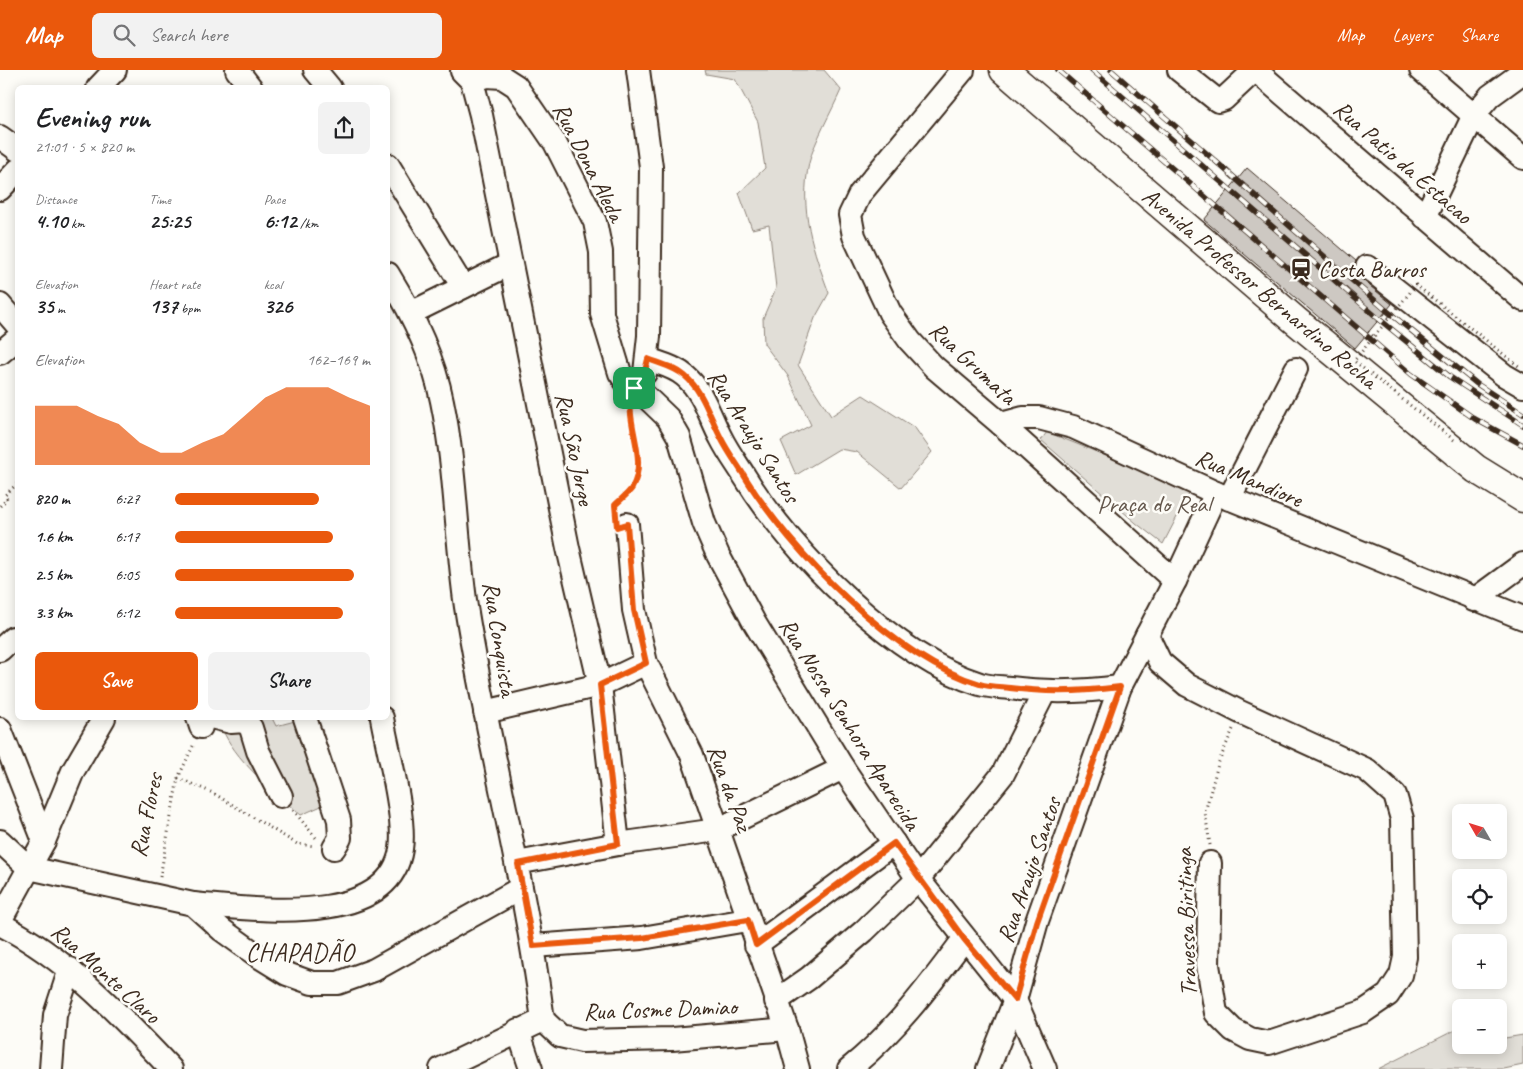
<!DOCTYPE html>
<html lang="en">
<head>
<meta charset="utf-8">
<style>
  :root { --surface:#fff; --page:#f2f2f2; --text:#202124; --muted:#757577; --accent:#ea580c }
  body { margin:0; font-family:Caveat,sans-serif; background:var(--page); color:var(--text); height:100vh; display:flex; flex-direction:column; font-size:19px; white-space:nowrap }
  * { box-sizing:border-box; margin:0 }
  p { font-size:16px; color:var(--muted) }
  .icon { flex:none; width:28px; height:28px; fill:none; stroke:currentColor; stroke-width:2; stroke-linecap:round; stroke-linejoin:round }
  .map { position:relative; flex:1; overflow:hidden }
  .sheet { position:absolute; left:15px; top:15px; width:375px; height:635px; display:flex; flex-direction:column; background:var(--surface); border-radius:8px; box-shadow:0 2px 12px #0003 }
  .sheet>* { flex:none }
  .needle { width:32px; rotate:309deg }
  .tools { position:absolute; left:1452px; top:734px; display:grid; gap:10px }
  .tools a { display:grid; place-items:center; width:55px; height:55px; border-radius:8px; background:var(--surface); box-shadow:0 2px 12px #0003; font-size:25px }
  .pin { position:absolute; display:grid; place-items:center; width:42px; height:42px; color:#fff; margin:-21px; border-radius:10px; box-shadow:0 2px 8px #0006 }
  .round { display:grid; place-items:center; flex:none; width:52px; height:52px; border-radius:8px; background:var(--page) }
  .summary { display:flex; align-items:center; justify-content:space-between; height:85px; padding:0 20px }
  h1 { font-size:28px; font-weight:800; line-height:38px }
  .stats { display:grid; grid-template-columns:repeat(3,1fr); gap:8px; height:85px; padding:5px 20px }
  .stats div { display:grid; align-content:center }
  .stats b { font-size:21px; font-weight:800 }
  .stats small { font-size:14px; font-weight:400 }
  .stats p { font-size:14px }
  .chart { height:140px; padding:10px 20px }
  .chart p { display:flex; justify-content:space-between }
  .chart svg { width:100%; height:90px; margin-top:5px; fill:var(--accent); opacity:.7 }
  .primary-button { display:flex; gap:10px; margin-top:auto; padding:10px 20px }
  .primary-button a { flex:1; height:58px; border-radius:8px; background:var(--accent); color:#fff; font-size:20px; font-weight:800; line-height:58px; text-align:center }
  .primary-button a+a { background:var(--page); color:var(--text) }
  ul { padding:0 20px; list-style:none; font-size:16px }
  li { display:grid; grid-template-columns:80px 60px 1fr; align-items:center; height:38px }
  li i { height:12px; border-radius:6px; background:var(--accent) }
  header { display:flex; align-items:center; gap:30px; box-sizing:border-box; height:70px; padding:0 25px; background:var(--accent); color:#fff }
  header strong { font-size:24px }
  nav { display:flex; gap:28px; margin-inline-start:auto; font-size:18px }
  .search { width:350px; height:45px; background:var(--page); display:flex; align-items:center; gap:12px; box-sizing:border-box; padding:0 18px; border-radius:8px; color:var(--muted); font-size:19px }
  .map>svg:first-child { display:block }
  .green { fill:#e1ded7; stroke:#8e847a }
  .building { fill:#cdc8c2; stroke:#3b2a1e }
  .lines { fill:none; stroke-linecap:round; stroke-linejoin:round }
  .street-casing { stroke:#3b2a1e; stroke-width:26 }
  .secondary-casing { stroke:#3b2a1e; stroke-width:31 }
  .path { stroke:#3b2a1e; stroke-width:3; stroke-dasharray:1 4; stroke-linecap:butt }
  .street { stroke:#fdfcf7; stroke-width:22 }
  .secondary { stroke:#fdfcf7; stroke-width:28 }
  .rail-casing { stroke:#3b2a1e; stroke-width:5.5 }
  .rail { stroke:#fdfcf7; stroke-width:4; stroke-dasharray:11; stroke-linecap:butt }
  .path-bridge { stroke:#3b2a1e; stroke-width:3; stroke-dasharray:1 4; stroke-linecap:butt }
  .route-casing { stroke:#fff; stroke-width:10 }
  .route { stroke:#ea580c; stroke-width:6 }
  .labels { text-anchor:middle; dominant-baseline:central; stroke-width:5; stroke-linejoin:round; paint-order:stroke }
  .street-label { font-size:24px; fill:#3b2a1e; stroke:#fdfcf7 }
  .poi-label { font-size:24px; fill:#3b2a1e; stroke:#fdfcf7; text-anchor:start }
  .park-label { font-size:24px; fill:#64574c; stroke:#fdfcf7 }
  .neighbourhood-label { font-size:25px; letter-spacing:1px; fill:#3b2a1e; stroke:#fdfcf7 }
</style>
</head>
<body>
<header>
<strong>Map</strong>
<div class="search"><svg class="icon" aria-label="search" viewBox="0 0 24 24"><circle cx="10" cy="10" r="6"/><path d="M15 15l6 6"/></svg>Search here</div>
<nav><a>Map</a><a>Layers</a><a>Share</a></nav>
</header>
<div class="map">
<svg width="1523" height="999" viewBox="0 0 1523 999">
  <rect width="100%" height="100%" fill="#fdfcf7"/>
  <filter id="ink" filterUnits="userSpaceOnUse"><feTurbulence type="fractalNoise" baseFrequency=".02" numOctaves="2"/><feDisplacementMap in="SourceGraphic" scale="10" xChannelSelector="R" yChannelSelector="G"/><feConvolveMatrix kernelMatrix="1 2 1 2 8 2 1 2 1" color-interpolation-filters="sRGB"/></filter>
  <g filter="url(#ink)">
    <g class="green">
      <path d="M705,0H824L841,20C832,41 814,72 809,93C799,140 813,180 829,223L815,248L798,295L831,346L863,325L915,358L932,382L901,418L857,382L839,379L796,405L781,371L811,355L788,306L764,274L763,248L776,218L769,155L752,159L739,123L765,98L758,52L735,9L706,4Z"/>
      <path d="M1047,362L1191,420L1163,474L1136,453L1041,370Z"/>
      <path d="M231,648H272L276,656L295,651L328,733L301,745C274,723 233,688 221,656Z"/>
      <path d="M1461,957V975H1499V969L1523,965V995L1504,999H1378Z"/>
    </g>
    <path class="building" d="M1247,98L1356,191L1355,201L1359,207L1392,234L1355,278L1204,150Z"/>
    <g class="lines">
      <g class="street-casing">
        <g id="street">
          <path d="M237,0L251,18"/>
          <path d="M315,0L330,18"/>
          <path d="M638,0L651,97L649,266L645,303"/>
          <path d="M963,0L860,124L850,145L854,166L890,243L910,271L934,297L1001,354L1175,511"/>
          <path d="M1179,0L1218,31L1224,29L1255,0L1523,230"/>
          <path d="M1421,0L1523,88"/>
          <path d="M462,1L472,11L481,45L568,478L600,615L618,774"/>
          <path d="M472,11L487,6L502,7L516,16L555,73L595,152L601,182L602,244L620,303L628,315L640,321L668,348L679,367L704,453L718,485L754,552L843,698L918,809L1015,930L1045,999"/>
          <path d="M98,18L115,0"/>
          <path d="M0,67L18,80"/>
          <path d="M388,95L463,217"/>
          <path d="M0,119L18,100"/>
          <path d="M1425,147L1474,45L1490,26L1523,2"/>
          <path d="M1367,197L1504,305L1523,316"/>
          <path d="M388,204C412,243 433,285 442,331C456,398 456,469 466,537C488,675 525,811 543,950"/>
          <path d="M0,235L18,256"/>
          <path d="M411,243L510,194"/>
          <path d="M0,283L18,268"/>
          <path d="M648,289C661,294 675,297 685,306C704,322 710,348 721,368C728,382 737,394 745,407C791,482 895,588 980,614C989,617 1001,617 1010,618C1048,623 1082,622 1120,617"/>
          <path d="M1001,354L1023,348H1039L1073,357L1216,423L1523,548"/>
          <path d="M1229,429L1296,299"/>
          <path d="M627,454L634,540L646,593L692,685L787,959L798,999"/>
          <path d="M1474,530L1523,494"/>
          <path d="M1147,565L1160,592L1187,615L1240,642L1367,700L1395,725L1402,749L1405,887L1401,905L1388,925L1363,942L1269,973L1250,969L1233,960L1216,943L1208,895L1210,793"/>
          <path d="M0,580L13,568"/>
          <path d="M485,642L600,615L646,593"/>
          <path d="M198,648L201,657"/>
          <path d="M215,648L231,652L245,651L251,658L258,681L281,726"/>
          <path d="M305,648L339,750L340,768L334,778"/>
          <path d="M0,659L44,771"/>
          <path d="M0,771L29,798L193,834L222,860L258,886L287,904L312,913H338L374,900L521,818"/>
          <path d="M517,793L618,774L717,760L843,698"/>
          <path d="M193,834C250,838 389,860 401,779C406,748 388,681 382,648"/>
          <path d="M0,851L44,771L73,701L104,648"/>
          <path d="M0,854C68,889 119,944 171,999"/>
          <path d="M756,875L894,773"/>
          <path d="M533,876L642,868L747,850"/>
          <path d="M776,931L809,908L864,861L918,809L1003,704L1044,623"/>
          <path d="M543,950L560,966L582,971L672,969L787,959"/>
          <path d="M518,960L531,999"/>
          <path d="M51,999L55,945L70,899"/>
          <path d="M441,999L543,950"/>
          <path d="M849,999C895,962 929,916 964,869"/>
          <path d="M988,999L1015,930L1037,851L1120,617L1175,511L1216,423"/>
        </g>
      </g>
      <g class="secondary-casing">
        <path id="secondary" d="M1004,0L1296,251L1476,399L1523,428"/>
      </g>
      <g class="path">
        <path d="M1384,244L1389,248"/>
        <path d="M1368,262L1374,267"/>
        <path d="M0,436L7,429L5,425L18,413"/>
        <path d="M615,439V435L631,418L639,392L631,340"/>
        <path d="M178,708L213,723L297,774L315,776"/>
        <path d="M293,740L316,768"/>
        <path d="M1210,775L1205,742L1218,694L1233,659"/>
        <path d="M160,807L178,708L194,674"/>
      </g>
      <use href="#street" class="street"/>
      <use href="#secondary" class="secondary"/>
      <g class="rail-casing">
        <g id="rail">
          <path d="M1058,0L1411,304L1475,349L1523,375"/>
          <path d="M1092,0L1379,249L1450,307L1523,355"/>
          <path d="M1111,0L1386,240L1477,314L1523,344"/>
        </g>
      </g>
      <use href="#rail" class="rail"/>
      <path class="path-bridge" d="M1454,370L1354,291L1416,215L1521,298"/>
    </g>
  </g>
  <g class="lines" filter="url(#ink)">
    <g class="route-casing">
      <path id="route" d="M648,289C661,294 675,297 685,306C704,322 710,348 721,368C728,382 737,394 745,407C791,482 895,589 980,614C989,617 1001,617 1010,618C1048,623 1082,622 1120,617L1037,852L1015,930L964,869L894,773L756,875L748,850L642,868L533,876L518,794L618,774L600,615L646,593L634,540L627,454L617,457L615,435C620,430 628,424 632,418C650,386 621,349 634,318L640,321Z"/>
    </g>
    <use href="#route" class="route"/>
  </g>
  <defs>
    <g id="station-bare" transform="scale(1.725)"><path d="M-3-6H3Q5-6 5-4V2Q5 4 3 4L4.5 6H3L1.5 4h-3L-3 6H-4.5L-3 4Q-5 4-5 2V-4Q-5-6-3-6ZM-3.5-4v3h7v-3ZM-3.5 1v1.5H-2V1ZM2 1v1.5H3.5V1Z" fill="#3b2a1e" stroke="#fdfcf7" stroke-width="2.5" paint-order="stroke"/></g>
  </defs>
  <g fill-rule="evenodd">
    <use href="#station-bare" x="1301" y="199"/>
  </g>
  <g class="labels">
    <g class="street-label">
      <text transform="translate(589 92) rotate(63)">Rua Dona Aleda</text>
      <text transform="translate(1403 92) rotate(41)">Rua Patio da Estacao</text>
      <text transform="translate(1260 218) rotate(40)">Avenida Professor Bernardino Rocha</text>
      <text transform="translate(973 293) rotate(43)">Rua Grumata</text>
      <text transform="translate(754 366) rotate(58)">Rua Araujo Santos</text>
      <text transform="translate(575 379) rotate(78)">Rua São Jorge</text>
      <text transform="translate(1249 408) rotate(23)">Rua Mandiore</text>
      <text transform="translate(500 569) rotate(81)">Rua Conquista</text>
      <text transform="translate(850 654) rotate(58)">Rua Nossa Senhora Aparecida</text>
      <text transform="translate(730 718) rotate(70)">Rua da Paz</text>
      <text transform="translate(146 745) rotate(-78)">Rua Flores</text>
      <text transform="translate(1029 800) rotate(-71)">Rua Araujo Santos</text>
      <text transform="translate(1186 852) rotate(-92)">Travessa Biritinga</text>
      <text transform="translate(106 903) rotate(42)">Rua Monte Claro</text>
      <text transform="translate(660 939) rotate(-2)">Rua Cosme Damiao</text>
    </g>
    <g class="poi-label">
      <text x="1318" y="199">Costa Barros</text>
    </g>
    <g class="park-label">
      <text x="1154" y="434">Praça do Real</text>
    </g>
    <g class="neighbourhood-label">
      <text x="300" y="883">CHAPADÃO</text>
    </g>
  </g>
</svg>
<div class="tools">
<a><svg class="needle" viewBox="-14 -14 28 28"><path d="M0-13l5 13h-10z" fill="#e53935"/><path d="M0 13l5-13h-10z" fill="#757577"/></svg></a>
<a><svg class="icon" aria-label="locate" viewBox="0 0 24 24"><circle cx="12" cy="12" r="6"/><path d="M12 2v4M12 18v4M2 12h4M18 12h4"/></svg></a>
<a>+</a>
<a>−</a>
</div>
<div class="pin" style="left:634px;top:318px;background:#1e9e55"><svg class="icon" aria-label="arrive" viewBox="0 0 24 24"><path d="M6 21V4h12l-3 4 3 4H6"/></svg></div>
<section class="sheet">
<div class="summary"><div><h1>Evening run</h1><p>21:01 · 5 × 820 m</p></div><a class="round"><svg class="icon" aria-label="share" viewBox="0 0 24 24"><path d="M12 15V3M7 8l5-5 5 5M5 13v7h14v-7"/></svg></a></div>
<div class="stats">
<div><p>Distance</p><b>4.10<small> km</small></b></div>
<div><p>Time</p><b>25:25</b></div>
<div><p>Pace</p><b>6:12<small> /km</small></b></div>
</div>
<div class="stats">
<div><p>Elevation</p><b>35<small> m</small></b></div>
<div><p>Heart rate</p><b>137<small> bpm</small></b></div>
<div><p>kcal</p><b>326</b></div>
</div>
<div class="chart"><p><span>Elevation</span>162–169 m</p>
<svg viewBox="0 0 160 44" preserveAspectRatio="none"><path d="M0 44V15L10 15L20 15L30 20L40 24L50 33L60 38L70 38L80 33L90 29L100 20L110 11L120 6L130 6L140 6L150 11L160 15V44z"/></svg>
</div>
<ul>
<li><b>820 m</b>6:27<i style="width:74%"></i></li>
<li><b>1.6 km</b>6:17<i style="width:81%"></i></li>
<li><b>2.5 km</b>6:05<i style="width:92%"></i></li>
<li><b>3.3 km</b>6:12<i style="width:86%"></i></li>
</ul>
<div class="primary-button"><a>Save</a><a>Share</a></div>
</section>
</div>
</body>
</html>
